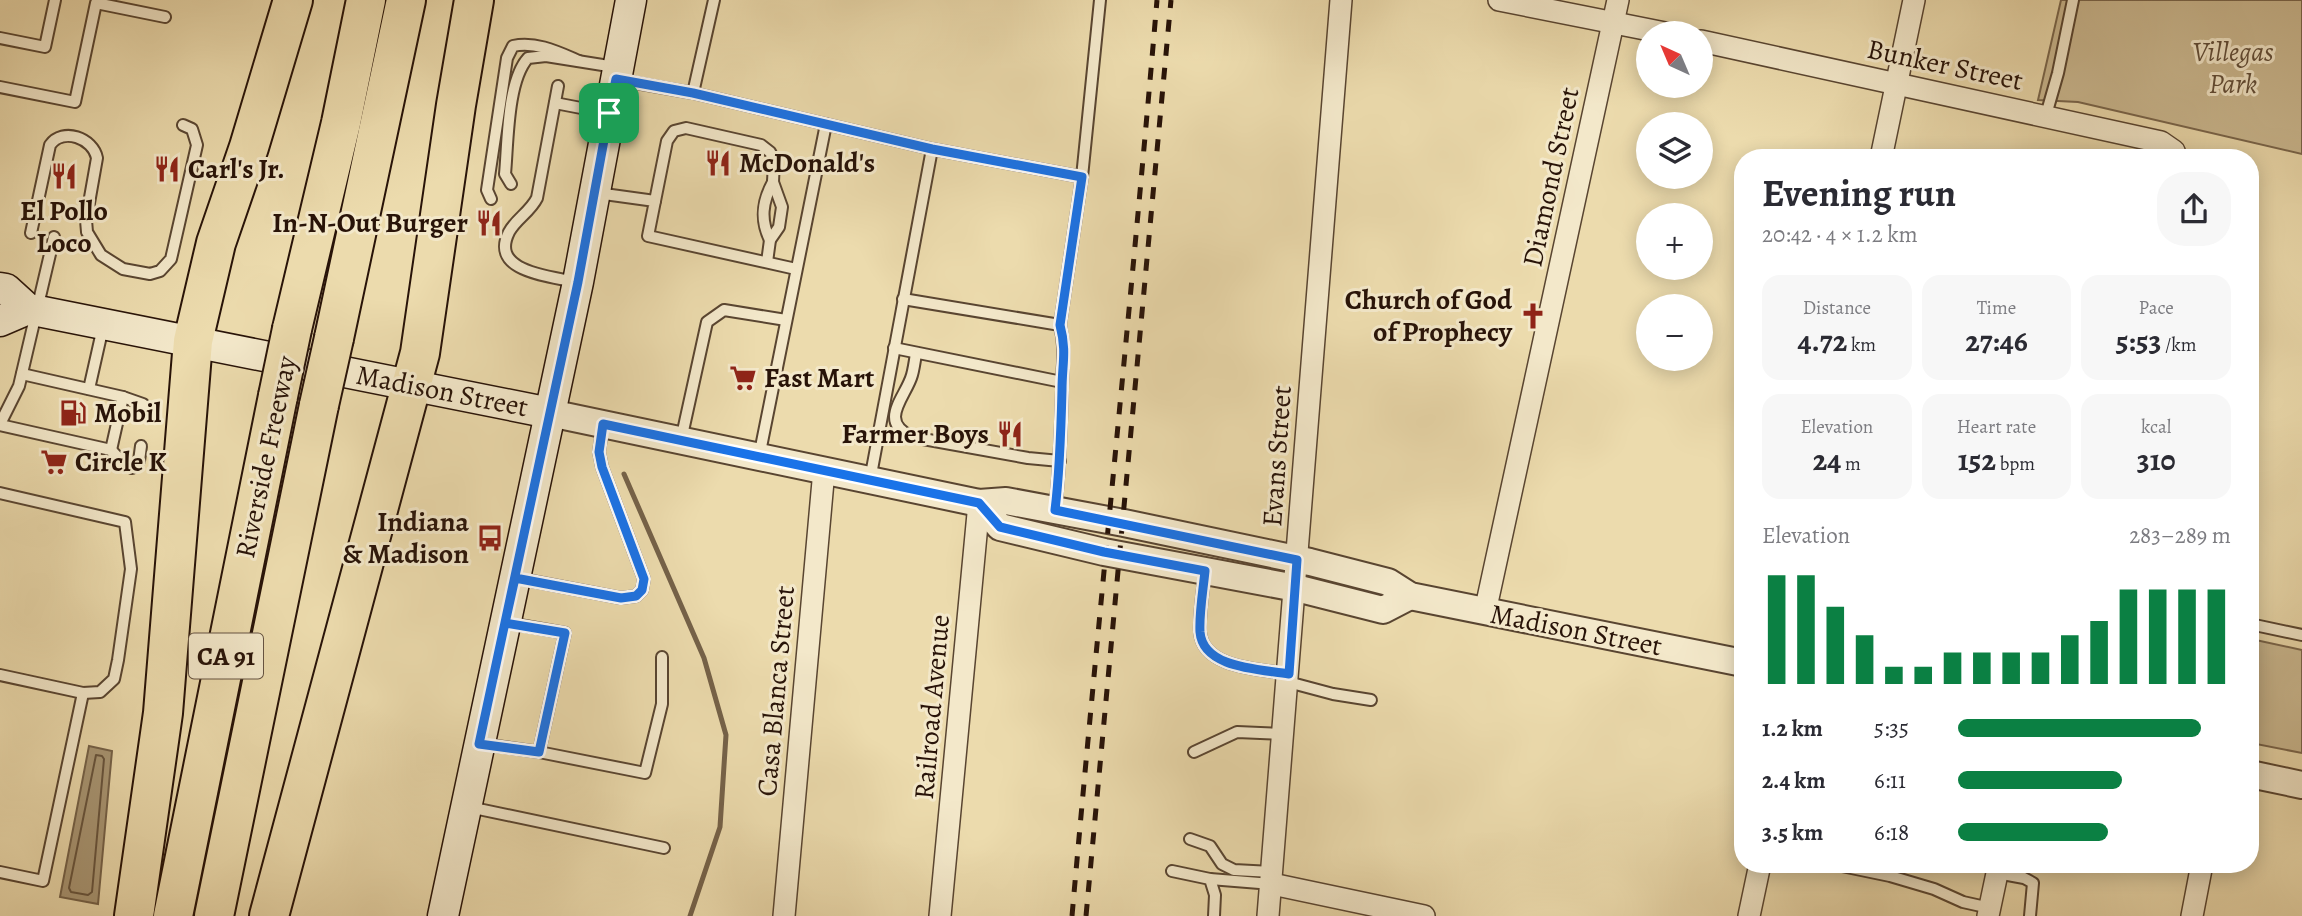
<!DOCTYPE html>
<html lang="en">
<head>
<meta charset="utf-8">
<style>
  :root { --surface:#fff; --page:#f7f7f7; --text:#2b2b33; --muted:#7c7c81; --accent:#0b8043 }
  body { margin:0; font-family:Alegreya,serif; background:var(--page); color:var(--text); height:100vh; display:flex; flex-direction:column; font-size:26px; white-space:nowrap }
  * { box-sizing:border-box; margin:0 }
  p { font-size:23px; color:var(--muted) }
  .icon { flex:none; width:38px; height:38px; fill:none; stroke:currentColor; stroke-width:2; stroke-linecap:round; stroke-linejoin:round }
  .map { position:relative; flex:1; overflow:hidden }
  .panel { position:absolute; left:1734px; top:149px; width:525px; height:724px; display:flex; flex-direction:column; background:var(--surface); border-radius:28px; box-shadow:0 4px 18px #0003 }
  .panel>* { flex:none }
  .needle { width:46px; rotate:316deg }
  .tools { position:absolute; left:1636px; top:21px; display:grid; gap:14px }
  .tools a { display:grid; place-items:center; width:77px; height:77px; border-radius:50%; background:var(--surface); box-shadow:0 4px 18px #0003; font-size:35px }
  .pin { position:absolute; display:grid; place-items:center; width:60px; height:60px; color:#fff; margin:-30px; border-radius:14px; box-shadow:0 4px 10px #0006 }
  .round { display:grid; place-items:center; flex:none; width:74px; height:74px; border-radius:28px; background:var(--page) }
  .headline { display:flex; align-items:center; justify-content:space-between; height:119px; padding:0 28px }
  h1 { font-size:38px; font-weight:700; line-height:52px }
  .stats { display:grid; grid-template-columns:repeat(3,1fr); gap:10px; height:119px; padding:7px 28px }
  .stats div { display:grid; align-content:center; border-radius:18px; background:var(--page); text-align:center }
  .stats b { font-size:30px; font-weight:700 }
  .stats small { font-size:19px; font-weight:400 }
  .stats p { font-size:19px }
  .chart { height:196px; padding:14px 28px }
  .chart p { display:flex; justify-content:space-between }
  .chart svg { width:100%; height:126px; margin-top:7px; stroke:var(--accent); stroke-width:6 }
  ul { padding:0 28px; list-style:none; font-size:23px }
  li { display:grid; grid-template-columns:112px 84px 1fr; align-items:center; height:52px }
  li i { height:18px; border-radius:9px; background:var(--accent) }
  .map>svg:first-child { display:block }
  .green { fill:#cbb991; stroke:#7a664c; stroke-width:2 }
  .water { fill:#a99775; stroke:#756249; stroke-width:2 }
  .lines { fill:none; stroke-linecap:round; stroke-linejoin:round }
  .shore { stroke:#68553e; stroke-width:2 }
  .stream { stroke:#756249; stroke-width:5 }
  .service-casing { stroke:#594531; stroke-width:14 }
  .minor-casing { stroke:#594531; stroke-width:24 }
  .tertiary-casing { stroke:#594531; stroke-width:30 }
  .secondary-casing { stroke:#281308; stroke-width:33 }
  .motorway-casing { stroke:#281308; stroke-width:42 }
  .service { stroke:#f3e8ca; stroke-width:10 }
  .minor { stroke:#f3e8ca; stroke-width:21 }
  .tertiary { stroke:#f3e8ca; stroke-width:26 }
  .secondary { stroke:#f3e8ca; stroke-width:30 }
  .motorway { stroke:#ecdbad; stroke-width:38 }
  .rail { stroke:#281308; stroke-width:5; stroke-dasharray:12 12; stroke-linecap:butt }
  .motorway-bridge-casing { stroke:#281308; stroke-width:42; stroke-linecap:butt }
  .motorway-bridge { stroke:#ecdbad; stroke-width:38 }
  .route-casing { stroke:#fff; stroke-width:14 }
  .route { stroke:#1a73e8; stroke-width:9 }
  .labels { text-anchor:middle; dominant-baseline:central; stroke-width:6; stroke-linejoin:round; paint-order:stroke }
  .shield { fill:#f3e8ca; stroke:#655342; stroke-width:2 }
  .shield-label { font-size:26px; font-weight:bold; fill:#281308 }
  .park-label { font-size:28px; font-style:italic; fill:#614d38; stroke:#f3e8ca }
  .street-label { font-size:28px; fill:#281308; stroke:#f3e8ca }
  .poi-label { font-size:28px; font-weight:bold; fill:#281308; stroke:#f3e8ca; text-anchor:start }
</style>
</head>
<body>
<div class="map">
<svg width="2302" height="916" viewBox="0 0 2302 916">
  <rect width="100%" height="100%" fill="#ecdbad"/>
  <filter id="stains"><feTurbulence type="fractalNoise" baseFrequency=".00286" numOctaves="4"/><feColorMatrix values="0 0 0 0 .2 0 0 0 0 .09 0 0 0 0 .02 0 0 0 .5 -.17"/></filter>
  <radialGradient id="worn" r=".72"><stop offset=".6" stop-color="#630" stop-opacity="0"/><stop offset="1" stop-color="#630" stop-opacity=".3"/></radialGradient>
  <g class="green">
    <path d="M2061,0H2302V154L2078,102L2038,100Z"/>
    <path d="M2251,639L2302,650V753L2251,743Z"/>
  </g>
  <path class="water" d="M89,746L112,751L98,904L60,897Z"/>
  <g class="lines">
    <path class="shore" d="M96,755L102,756L104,759L92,892L88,895L71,892L69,888Z"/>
    <path class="stream" d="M624,474L704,658L726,735L720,827L690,916"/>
    <g class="service-casing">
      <g id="service">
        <path d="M0,38L45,47L55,0"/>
        <path d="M619,80L693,93L932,149L1082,177L1100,0"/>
        <path d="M558,86L537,198C530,212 516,219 509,232C489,272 550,276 575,282"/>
        <path d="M0,87L75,102L96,3L165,17"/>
        <path d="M693,93L714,0"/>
        <path d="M555,103L607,113"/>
        <path d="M2046,115L2058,73L2073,0"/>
        <path d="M511,184L505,174C508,143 507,81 528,58L546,56L615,67"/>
        <path d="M597,193L655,201L648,236L796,269"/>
        <path d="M491,199L487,190L507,58L513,46C536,41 558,52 579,61"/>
        <path d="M655,201L667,141L674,131L686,128L761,145L770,152L774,160L773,182L782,207L779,227L770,240L767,262"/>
        <path d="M31,233L50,145C63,127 93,138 97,158L86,220L87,232L101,255L123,269L150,274L160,271L171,259L197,145L192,129L183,125"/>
        <path d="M770,240C760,220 762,202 773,182"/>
        <path d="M903,299L1060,325C1066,350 1062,365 1062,390C1061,430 1060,470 1055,510"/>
        <path d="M1060,325L1082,177"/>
        <path d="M894,348L1062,382"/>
        <path d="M916,353C915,360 914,368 912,375C906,397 877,421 912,437L1028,458L1060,461"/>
        <path d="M89,389L103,327"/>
        <path d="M123,397L143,404L145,416"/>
        <path d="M0,424L19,386L54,237"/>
        <path d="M0,425L111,450L123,397L22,374"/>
        <path d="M681,440L707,322L724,310L786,320"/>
        <path d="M111,450L125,465L132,468L139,461L141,446"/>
        <path d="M759,457L826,124"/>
        <path d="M870,480L932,149"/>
        <path d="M0,493L125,522L131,569L118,660L114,679L100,692L83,693L0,675"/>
        <path d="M1205,571C1203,591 1199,613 1200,632C1203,669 1261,669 1289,674"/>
        <path d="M516,578L621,598L636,596L642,590L644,579L602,467L599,452L603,424"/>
        <path d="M508,623L565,633L539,752"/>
        <path d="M2250,624L2302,635"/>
        <path d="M1288,682L1333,694L1371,700"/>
        <path d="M482,744L539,752L645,773L662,704V657"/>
        <path d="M1194,752L1237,732L1284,734"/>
        <path d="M469,807L664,848"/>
        <path d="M1190,839L1210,846L1222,864L1234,870L1273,872"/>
        <path d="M1832,864L1890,876L1934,889L1963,902L1990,908"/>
        <path d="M1172,871L1210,879L1215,895L1214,916"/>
        <path d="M0,872L43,881L83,693"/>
        <path d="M1997,873L2024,878L2033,883L2030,916"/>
        <path d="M1210,879L1272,884"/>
      </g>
    </g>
    <g class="minor-casing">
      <g id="minor">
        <path d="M1499,0L1665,33"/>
        <path d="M1701,41L2161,142L2174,151L2176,158"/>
        <path d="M1881,158L1914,0"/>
        <path d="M1485,612L1618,0"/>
        <path d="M1272,884L1424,916"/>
        <path d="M784,916L824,470"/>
        <path d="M940,916L979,503"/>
        <path d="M1268,916L1341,0"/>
        <path d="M1749,916L1760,864"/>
        <path d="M1988,916L1999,864"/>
        <path d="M2192,916L2202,864"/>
      </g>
    </g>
    <g class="tertiary-casing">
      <g id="tertiary">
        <path d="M550,413L979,503L1006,501L1124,523L1310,562L1388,582L1410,596L1743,663"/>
        <path d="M979,503L1000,527L1104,552L1296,588L1383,610L1410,596"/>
        <path d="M2250,774L2302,785"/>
      </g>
    </g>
    <g class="secondary-casing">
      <g id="secondary">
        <path d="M0,288L6,289L28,309L550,413"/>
        <path d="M0,321L28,309"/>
        <path d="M443,916L578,282L631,0"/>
      </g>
    </g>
    <g class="motorway-casing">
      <g id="motorway">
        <path d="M292,329L341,123L366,0"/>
        <path d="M334,338L406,0"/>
        <path d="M134,916L163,713L193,341L216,243L249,147L293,0"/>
        <path d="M173,916L278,396"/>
        <path d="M214,916L319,405"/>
        <path d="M269,916L420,353L456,105L474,0"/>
      </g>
    </g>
    <use href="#service" class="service"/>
    <use href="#minor" class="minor"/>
    <use href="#tertiary" class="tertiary"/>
    <use href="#secondary" class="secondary"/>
    <use href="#motorway" class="motorway"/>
    <g class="rail">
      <path d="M1072,916C1099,610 1131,306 1157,0"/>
      <path d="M1086,916L1171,0"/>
    </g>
    <g class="motorway-bridge-casing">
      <g id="motorway-bridge">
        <path d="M278,396L292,329"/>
        <path d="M319,405L334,338"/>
      </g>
    </g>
    <use href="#motorway-bridge" class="motorway-bridge"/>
  </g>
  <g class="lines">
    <g class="route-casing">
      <path id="route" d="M609,113L578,282L479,744L539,752L565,633L505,623L515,578L621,598L636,596L642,590L644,579L602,467L599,452L603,424L979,503L1000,527L1104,552L1205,571C1203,591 1199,613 1200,632C1203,669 1261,669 1289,674L1297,560L1055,510C1060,470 1061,430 1062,390C1062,364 1067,352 1060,325L1082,177L932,149L693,93L616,79L609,113"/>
    </g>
    <use href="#route" class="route"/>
  </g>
  <defs>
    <g id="restaurant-bare" transform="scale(2.1)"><path d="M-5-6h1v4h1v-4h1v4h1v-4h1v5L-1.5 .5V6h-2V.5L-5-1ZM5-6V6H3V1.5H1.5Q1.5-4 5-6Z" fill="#8f2418" stroke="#f3e8ca" stroke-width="2.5" paint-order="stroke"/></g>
    <g id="church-bare" transform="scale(2.1)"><path d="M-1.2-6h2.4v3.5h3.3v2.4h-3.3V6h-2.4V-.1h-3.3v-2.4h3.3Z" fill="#8f2418" stroke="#f3e8ca" stroke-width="2.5" paint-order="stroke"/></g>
    <g id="supermarket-bare" transform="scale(2.1)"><path d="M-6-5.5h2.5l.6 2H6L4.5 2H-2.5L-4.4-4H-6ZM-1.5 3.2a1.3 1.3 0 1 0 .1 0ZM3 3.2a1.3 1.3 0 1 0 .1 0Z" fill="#8f2418" stroke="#f3e8ca" stroke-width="2.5" paint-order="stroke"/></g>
    <g id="fuel-bare" transform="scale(2.1)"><path d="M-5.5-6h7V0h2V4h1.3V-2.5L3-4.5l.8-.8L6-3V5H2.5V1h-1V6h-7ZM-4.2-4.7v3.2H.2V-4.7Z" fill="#8f2418" stroke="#f3e8ca" stroke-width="2.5" paint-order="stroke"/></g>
    <g id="bus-bare" transform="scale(2.1)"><path d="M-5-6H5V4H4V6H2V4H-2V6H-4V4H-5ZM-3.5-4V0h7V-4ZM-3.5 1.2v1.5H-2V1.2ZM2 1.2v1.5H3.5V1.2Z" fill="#8f2418" stroke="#f3e8ca" stroke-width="2.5" paint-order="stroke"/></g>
  </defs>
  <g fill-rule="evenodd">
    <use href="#restaurant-bare" x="718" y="163"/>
    <use href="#restaurant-bare" x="167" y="169"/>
    <use href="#restaurant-bare" x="64" y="176"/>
    <use href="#restaurant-bare" x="489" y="223"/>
    <use href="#church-bare" x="1533" y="316"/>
    <use href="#supermarket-bare" x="743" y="378"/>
    <use href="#fuel-bare" x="73" y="413"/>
    <use href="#restaurant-bare" x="1010" y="434"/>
    <use href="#supermarket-bare" x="54" y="462"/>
    <use href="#bus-bare" x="490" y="538"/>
  </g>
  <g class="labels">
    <rect class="shield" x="189" y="633.5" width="74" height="45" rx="5"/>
    <g class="shield-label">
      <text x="226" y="656">CA 91</text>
    </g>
    <g class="park-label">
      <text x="2233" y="52">Villegas<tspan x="2233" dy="32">Park</tspan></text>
    </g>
    <g class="street-label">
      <text transform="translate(1945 65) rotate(12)">Bunker Street</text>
      <text transform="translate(1551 177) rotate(-78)">Diamond Street</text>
      <text transform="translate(442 391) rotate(11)">Madison Street</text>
      <text transform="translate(1277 456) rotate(-86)">Evans Street</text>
      <text transform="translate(266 457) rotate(-78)">Riverside Freeway</text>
      <text transform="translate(1576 630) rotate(11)">Madison Street</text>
      <text transform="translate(776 691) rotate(-85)">Casa Blanca Street</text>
      <text transform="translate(932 707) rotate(-85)">Railroad Avenue</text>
    </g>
    <g class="poi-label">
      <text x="739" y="163">McDonald's</text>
      <text x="188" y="169">Carl's Jr.</text>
      <text x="64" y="211" text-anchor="middle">El Pollo<tspan x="64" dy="32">Loco</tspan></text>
      <text x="468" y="223" text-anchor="end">In-N-Out Burger</text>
      <text x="1512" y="300" text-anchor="end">Church of God<tspan x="1512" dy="32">of Prophecy</tspan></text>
      <text x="764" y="378">Fast Mart</text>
      <text x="94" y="413">Mobil</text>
      <text x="989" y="434" text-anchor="end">Farmer Boys</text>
      <text x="75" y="462">Circle K</text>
      <text x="469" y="522" text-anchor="end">Indiana<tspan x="469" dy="32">&amp; Madison</tspan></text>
    </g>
  </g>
  <rect width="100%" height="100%" filter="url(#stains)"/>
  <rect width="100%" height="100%" fill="url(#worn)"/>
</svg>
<div class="tools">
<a><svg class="needle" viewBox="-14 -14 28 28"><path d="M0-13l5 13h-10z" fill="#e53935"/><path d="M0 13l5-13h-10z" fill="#7c7c81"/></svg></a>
<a><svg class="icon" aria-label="layers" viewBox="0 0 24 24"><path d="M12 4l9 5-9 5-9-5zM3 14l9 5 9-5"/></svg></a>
<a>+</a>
<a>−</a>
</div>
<div class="pin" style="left:609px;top:113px;background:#1e9e55"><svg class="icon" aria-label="arrive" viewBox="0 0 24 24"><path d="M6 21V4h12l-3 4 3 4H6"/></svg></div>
<section class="panel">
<div class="headline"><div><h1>Evening run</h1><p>20:42 · 4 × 1.2 km</p></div><a class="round"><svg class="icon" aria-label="share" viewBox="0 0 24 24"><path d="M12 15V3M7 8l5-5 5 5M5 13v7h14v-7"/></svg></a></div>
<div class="stats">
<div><p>Distance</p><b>4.72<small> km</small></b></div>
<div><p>Time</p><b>27:46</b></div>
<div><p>Pace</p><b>5:53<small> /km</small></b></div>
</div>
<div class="stats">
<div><p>Elevation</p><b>24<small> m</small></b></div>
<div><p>Heart rate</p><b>152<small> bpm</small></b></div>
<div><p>kcal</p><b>310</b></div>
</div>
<div class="chart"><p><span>Elevation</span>283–289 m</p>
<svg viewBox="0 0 160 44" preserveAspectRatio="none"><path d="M5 44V6M15 44V6M25 44V17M35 44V27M45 44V38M55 44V38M65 44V33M75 44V33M85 44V33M95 44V33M105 44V27M115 44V22M125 44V11M135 44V11M145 44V11M155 44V11"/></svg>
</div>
<ul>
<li><b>1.2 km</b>5:35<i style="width:89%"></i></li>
<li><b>2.4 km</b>6:11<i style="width:60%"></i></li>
<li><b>3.5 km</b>6:18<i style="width:55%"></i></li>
</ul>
</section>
</div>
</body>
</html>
